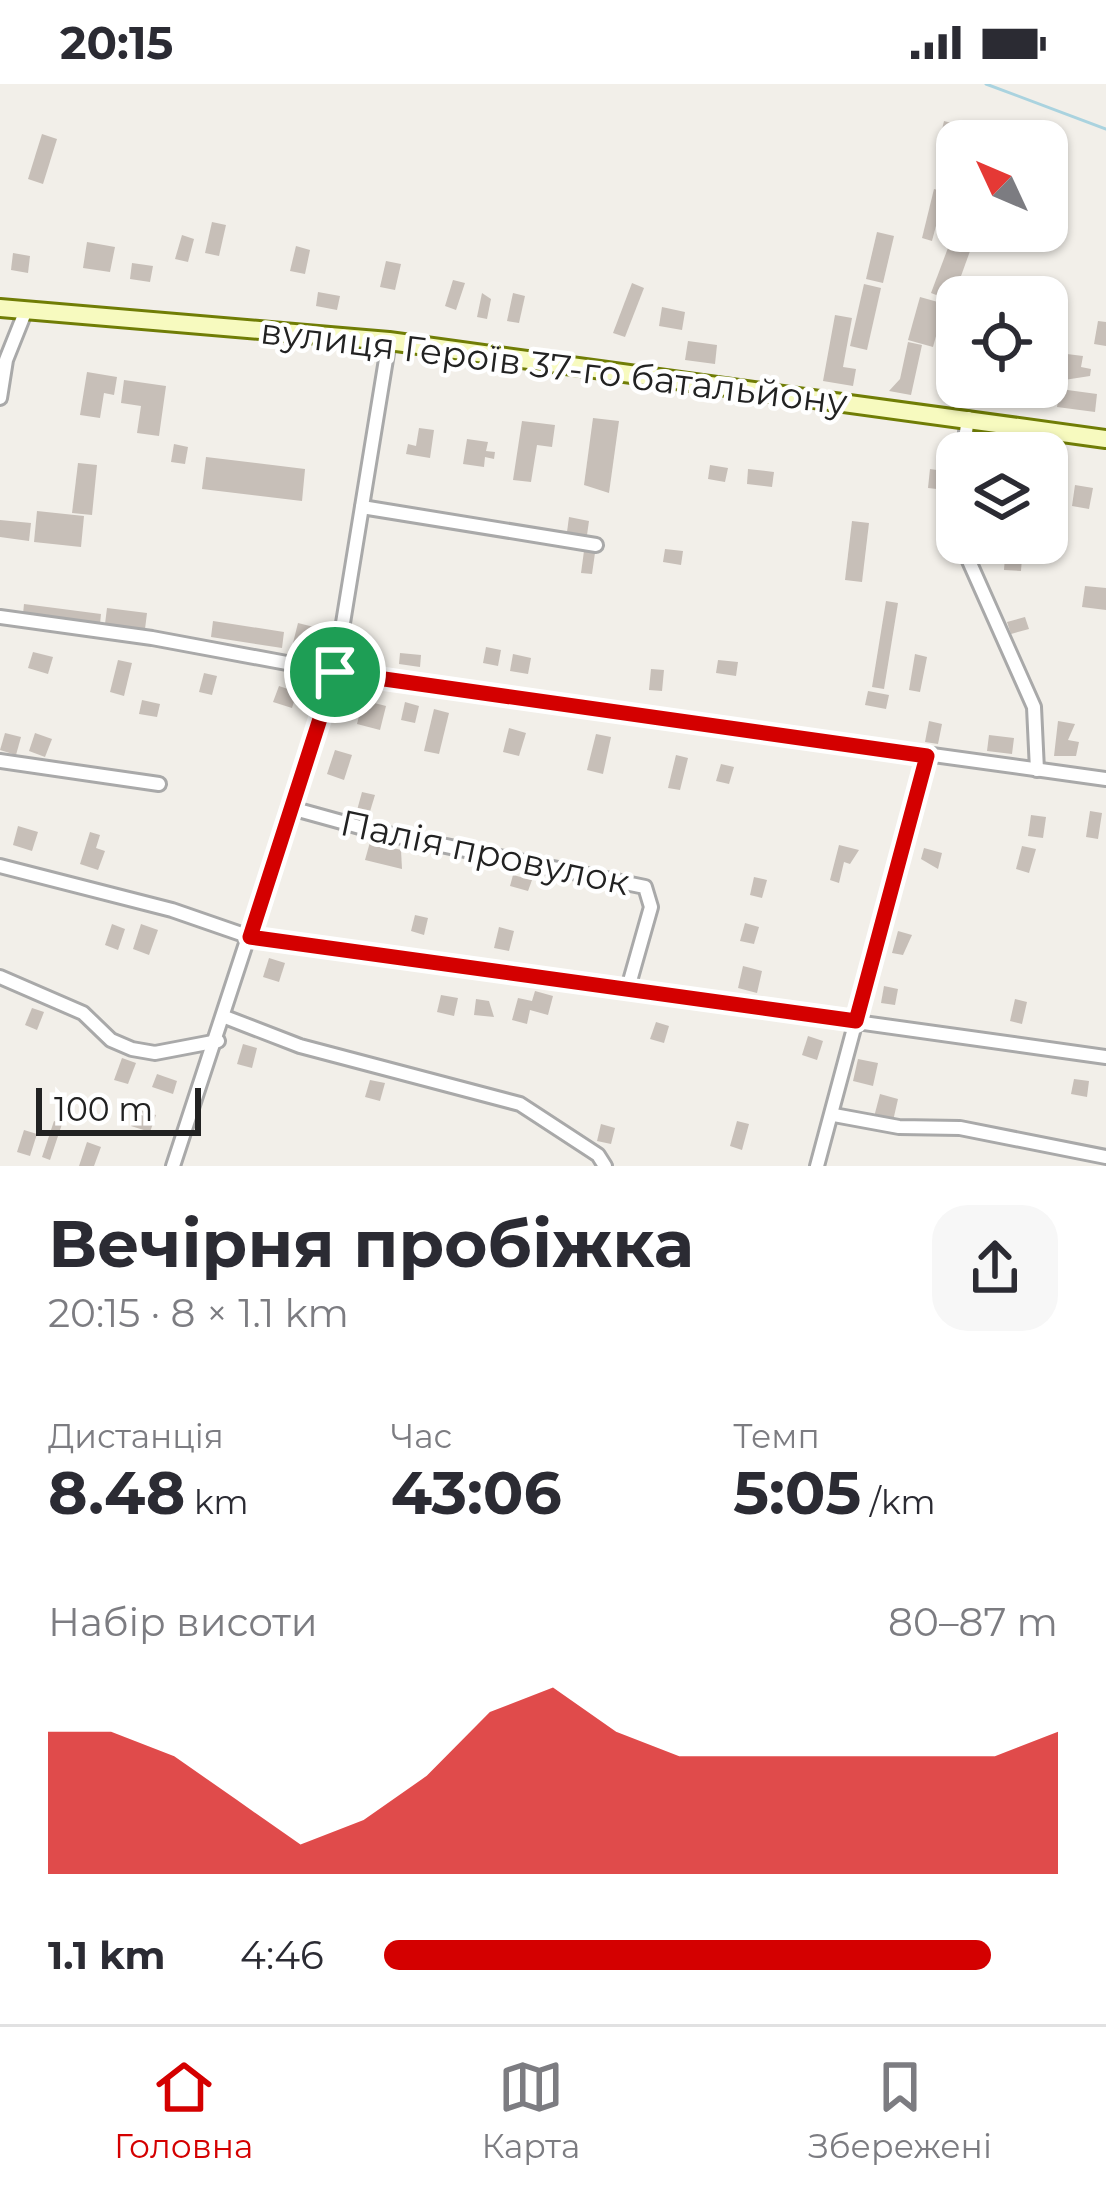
<!DOCTYPE html>
<html lang="uk">
<head>
<meta charset="utf-8">
<style>
  :root { --surface:#fff; --page:#f7f7f7; --text:#2b2b33; --muted:#7c7c81; --line:#e1e1e2; --accent:#d40000 }
  body { margin:0; font-family:Montserrat,sans-serif; background:var(--page); color:var(--text); height:100vh; display:flex; flex-direction:column; font-size:45px; white-space:nowrap }
  * { box-sizing:border-box; margin:0 }
  p { font-size:39px; color:var(--muted) }
  .icon { flex:none; width:66px; height:66px; fill:none; stroke:currentColor; stroke-width:2; stroke-linecap:round; stroke-linejoin:round }
  .map { position:relative; height:1082px; overflow:hidden }
  .sheet { display:flex; flex-direction:column; background:var(--surface); flex:1 }
  .sheet>* { flex:none }
  .needle { width:78px; rotate:314deg }
  .tools { position:absolute; left:936px; top:36px; display:grid; gap:24px }
  .tools a { display:grid; place-items:center; width:132px; height:132px; border-radius:24px; background:var(--surface); box-shadow:0 3px 9px #0004; font-size:60px }
  .scale { position:absolute; left:36px; bottom:30px; width:165px; box-sizing:border-box; padding-left:12px; border:6px solid #222; border-top:0; font-size:33px; line-height:42px; white-space:nowrap; color:#222; -webkit-text-stroke:9px #fff; paint-order:stroke }
  .pin { position:absolute; display:grid; place-items:center; width:102px; height:102px; color:#fff; margin:-51px; border:6px solid #fff; border-radius:50%; box-shadow:0 3px 12px #0007 }
  .round { display:grid; place-items:center; flex:none; width:126px; height:126px; border-radius:36px; background:var(--page) }
  .head { display:flex; align-items:center; justify-content:space-between; height:204px; padding:0 48px }
  h1 { font-size:66px; font-weight:700; line-height:90px }
  .metrics { display:grid; grid-template-columns:repeat(3,1fr); gap:18px; height:204px; padding:12px 48px }
  .metrics div { display:grid; align-content:center }
  .metrics b { font-size:60px; font-weight:700 }
  .metrics small { font-size:33px; font-weight:400 }
  .metrics p { font-size:33px }
  .chart { height:336px; padding:24px 48px }
  .chart p { display:flex; justify-content:space-between }
  .chart svg { width:100%; height:216px; margin-top:12px; fill:var(--accent); opacity:.7 }
  ul { padding:0 48px; list-style:none; font-size:39px }
  li { display:grid; grid-template-columns:192px 144px 1fr; align-items:center; height:90px }
  li i { height:30px; border-radius:15px; background:var(--accent) }
  .status { display:flex; justify-content:space-between; align-items:center; height:84px; padding:0 60px; background:var(--surface); direction:ltr }
  .status svg { height:33px; fill:currentColor }
  .tabs { display:flex; justify-content:space-around; align-items:center; height:168px; border-top:3px solid var(--line); background:var(--surface); font-size:33px; color:var(--muted) }
  .tabs a { display:grid; justify-items:center; gap:6px }
  .tabs .active { color:var(--accent) }
  .map>svg:first-child { display:block }
  .lines { fill:none; stroke-linecap:round; stroke-linejoin:round }
  .stream { stroke:#aad3df; stroke-width:3 }
  .building { fill:#c7bfb8 }
  .street-casing { stroke:#a9a9a9; stroke-width:18 }
  .secondary-casing { stroke:#707d05; stroke-width:22 }
  .street { stroke:#fff; stroke-width:12 }
  .secondary { stroke:#f7fabf; stroke-width:16 }
  .route-casing { stroke:#fff; stroke-width:24 }
  .route { stroke:#d40000; stroke-width:15 }
  .labels { text-anchor:middle; dominant-baseline:central; stroke-width:9; stroke-linejoin:round; paint-order:stroke }
  .street-label { font-size:36px; fill:#222; stroke:#fff }
</style>
</head>
<body>
<div class="status"><b>20:15</b><svg viewBox="0 0 49 12"><path d="M0 12V9h3v3zM5 12V6h3v6zM10 12V3h3v9zM15 12V0h3v12zM26 1h20v11H26zM47 4h2v5h-2z"/></svg></div>
<div class="map">
<svg width="1106" height="1082" viewBox="0 0 1106 1082">
  <rect width="100%" height="100%" fill="#f2efe9"/>
  <g class="lines">
    <path class="stream" d="M986,0L1106,45"/>
  </g>
  <g class="building">
    <path d="M944,37L1002,52L1000,57H957V63L939,58Z"/>
    <path d="M42,50L57,55L43,100L28,95Z"/>
    <path d="M934,105L945,108L932,157L922,154Z"/>
    <path d="M212,138L226,141L219,172L205,169Z"/>
    <path d="M877,148L894,152L883,199L866,195Z"/>
    <path d="M954,148L974,156L952,217L931,209Z"/>
    <path d="M182,151L194,155L188,178L175,175Z"/>
    <path d="M87,158L115,163L110,188L83,184Z"/>
    <path d="M296,162L310,166L305,190L290,187Z"/>
    <path d="M13,169L30,172L28,189L11,186Z"/>
    <path d="M386,177L401,180L395,206L380,203Z"/>
    <path d="M132,179L153,182L150,198L130,195Z"/>
    <path d="M1021,195L1043,201L1039,213H1015Z"/>
    <path d="M453,196L465,199L456,226L445,222Z"/>
    <path d="M632,199L644,204L625,253L613,249Z"/>
    <path d="M864,200L881,204L867,266L850,262Z"/>
    <path d="M318,208L340,212L337,226L316,222Z"/>
    <path d="M482,209L491,215L487,235L477,233Z"/>
    <path d="M513,209L525,212L519,239L507,237Z"/>
    <path d="M920,213L945,220L933,263L908,256Z"/>
    <path d="M662,223L685,228L682,246L659,242Z"/>
    <path d="M835,231L852,234L843,283L856,285L853,302L823,297Z"/>
    <path d="M1098,237L1106,238V262L1094,260Z"/>
    <path d="M688,257L717,261L715,280L685,276Z"/>
    <path d="M908,258L922,261L911,311L889,307L900,295Z"/>
    <path d="M1067,270L1083,272L1081,283L1091,285L1090,292L1064,296L1061,274Z"/>
    <path d="M87,288L117,293L114,311L104,309L100,334L80,331Z"/>
    <path d="M124,296L166,302L159,352L137,349L141,322L121,319Z"/>
    <path d="M999,303L1024,304L1020,324L996,320Z"/>
    <path d="M1060,305L1097,310L1095,328L1057,323Z"/>
    <path d="M593,334L619,337L609,409L584,401Z"/>
    <path d="M522,337L555,341L552,363L537,361L531,398L513,396Z"/>
    <path d="M419,344L434,346L430,374L406,370L408,360L416,362Z"/>
    <path d="M467,355L488,358L486,367L495,368L494,375L485,373L484,383L463,380Z"/>
    <path d="M174,360L188,363L185,380L171,378Z"/>
    <path d="M206,373L305,385L302,417L202,405Z"/>
    <path d="M78,379L97,381L92,431L72,429Z"/>
    <path d="M710,381L728,384L725,398L708,395Z"/>
    <path d="M748,385L774,388L772,403L747,400Z"/>
    <path d="M930,385L957,389L954,407L928,404Z"/>
    <path d="M1075,401L1093,404L1089,425L1072,422Z"/>
    <path d="M37,427L84,432L81,463L34,458Z"/>
    <path d="M569,433L589,437L587,451L567,448Z"/>
    <path d="M0,436L31,439L29,457L0,453Z"/>
    <path d="M852,437L869,439L862,498L845,496Z"/>
    <path d="M665,465L683,467L681,481L663,478Z"/>
    <path d="M584,467L595,469L592,490L581,489Z"/>
    <path d="M1005,472L1022,473L1021,487L1004,486Z"/>
    <path d="M1085,502L1106,504V526L1082,523Z"/>
    <path d="M886,517L898,519L884,605L872,603Z"/>
    <path d="M24,520L101,530L100,540L23,530Z"/>
    <path d="M107,524L147,529L145,545L105,540Z"/>
    <path d="M1025,533L1029,545L1011,550L1007,538Z"/>
    <path d="M213,537L284,548L282,564L211,553Z"/>
    <path d="M298,539L314,543L309,563L293,559Z"/>
    <path d="M486,563L501,566L498,582L483,579Z"/>
    <path d="M33,568L53,573L48,590L28,584Z"/>
    <path d="M400,569L421,571L420,583L399,580Z"/>
    <path d="M513,570L531,574L528,590L510,587Z"/>
    <path d="M915,570L927,573L920,608L909,606Z"/>
    <path d="M118,576L132,579L124,612L110,608Z"/>
    <path d="M718,576L738,578L736,592L716,589Z"/>
    <path d="M651,585L664,586L662,607L649,606Z"/>
    <path d="M204,589L217,592L212,611L199,608Z"/>
    <path d="M279,602L297,608L292,624L273,618Z"/>
    <path d="M868,607L889,611L886,625L865,621Z"/>
    <path d="M142,616L160,620L157,633L139,630Z"/>
    <path d="M363,616L386,622L380,646L357,640Z"/>
    <path d="M405,618L419,622L415,639L401,636Z"/>
    <path d="M434,625L449,629L439,670L424,667Z"/>
    <path d="M929,637L942,640L938,660L925,658Z"/>
    <path d="M1058,637L1075,640L1068,656L1079,658L1076,672H1054Z"/>
    <path d="M509,644L526,649L519,672L503,668Z"/>
    <path d="M5,649L21,653L16,671L0,666Z"/>
    <path d="M35,649L52,655L45,673L29,667Z"/>
    <path d="M596,650L611,653L603,690L587,686Z"/>
    <path d="M989,651L1014,654L1012,670L987,667Z"/>
    <path d="M335,666L352,671L344,696L327,690Z"/>
    <path d="M676,671L688,674L680,706L668,704Z"/>
    <path d="M721,680L734,683L729,700L716,697Z"/>
    <path d="M362,708L375,711L368,734L356,730Z"/>
    <path d="M1090,727L1102,729L1098,755L1086,753Z"/>
    <path d="M1031,731L1046,733L1043,754L1028,752Z"/>
    <path d="M18,742L38,748L32,767L13,761Z"/>
    <path d="M90,748L100,751L96,764L105,767L98,786L80,780Z"/>
    <path d="M370,758L401,766L402,785L365,776Z"/>
    <path d="M839,761L859,766L850,780L844,778L839,799L830,796Z"/>
    <path d="M1022,762L1036,765L1029,789L1016,785Z"/>
    <path d="M924,764L942,769L938,785L921,775Z"/>
    <path d="M513,791L532,796L528,807L510,802Z"/>
    <path d="M754,793L767,796L762,814L750,811Z"/>
    <path d="M415,831L428,834L424,851L411,847Z"/>
    <path d="M745,839L759,843L754,860L740,857Z"/>
    <path d="M112,840L125,845L118,866L105,861Z"/>
    <path d="M141,840L158,846L149,871L133,865Z"/>
    <path d="M499,843L514,847L509,867L494,864Z"/>
    <path d="M898,847L912,851L903,871L892,869Z"/>
    <path d="M269,874L285,879L279,898L263,893Z"/>
    <path d="M743,882L762,887L757,909L738,904Z"/>
    <path d="M884,902L898,905L895,921L881,919Z"/>
    <path d="M535,907L553,912L548,931L530,926L527,940L512,936L518,914L532,917Z"/>
    <path d="M441,911L458,914L454,932L437,928Z"/>
    <path d="M476,915L489,917L494,933L474,931Z"/>
    <path d="M1015,915L1027,918L1022,940L1010,937Z"/>
    <path d="M32,924L44,928L37,946L25,941Z"/>
    <path d="M656,938L669,942L664,959L650,955Z"/>
    <path d="M808,952L823,957L817,976L802,971Z"/>
    <path d="M243,960L257,964L252,984L237,980Z"/>
    <path d="M122,974L136,979L128,1000L114,996Z"/>
    <path d="M858,975L878,979L873,1002L853,997Z"/>
    <path d="M157,990L177,997L173,1010L152,1003Z"/>
    <path d="M1074,995L1089,997L1087,1013L1071,1010Z"/>
    <path d="M370,996L385,999L380,1017L365,1013Z"/>
    <path d="M880,1010L898,1015L893,1037L874,1033Z"/>
    <path d="M137,1025L156,1031L150,1048L131,1042Z"/>
    <path d="M54,1037L62,1040L50,1076L42,1073Z"/>
    <path d="M737,1037L749,1040L742,1066L730,1062Z"/>
    <path d="M601,1040L615,1044L611,1060L597,1057Z"/>
    <path d="M24,1046L37,1050L30,1072L17,1068Z"/>
    <path d="M87,1058L101,1063L94,1082H79Z"/>
  </g>
  <g class="lines">
    <g class="street-casing">
      <g id="street">
        <path d="M0,314L6,276L26,226"/>
        <path d="M963,369L968,334"/>
        <path d="M957,421V449"/>
        <path d="M362,423L596,461"/>
        <path d="M961,459L1034,623L1037,686"/>
        <path d="M0,533L152,554L335,588L1106,695"/>
        <path d="M0,677L159,700"/>
        <path d="M291,724L378,748L645,803L651,823L628,904"/>
        <path d="M0,782L172,826L250,853L1106,973"/>
        <path d="M0,893L83,929L111,956L132,965L155,969L218,957"/>
        <path d="M225,933L300,962L520,1020L598,1071L605,1082"/>
        <path d="M834,1031L899,1043L960,1044L1106,1073"/>
        <path d="M173,1082L335,588L389,257"/>
        <path d="M817,1082L927,672"/>
      </g>
    </g>
    <g class="secondary-casing">
      <path id="secondary" d="M0,224L389,257L1106,355"/>
    </g>
    <use href="#street" class="street"/>
    <use href="#secondary" class="secondary"/>
  </g>
  <g class="lines">
    <g class="route-casing">
      <path id="route" d="M335,588L927,672L856,937L250,853Z"/>
    </g>
    <use href="#route" class="route"/>
  </g>
  <g class="labels">
    <g class="street-label">
      <text transform="translate(554 282) rotate(7)">вулиця Героїв 37-го батальйону</text>
      <text transform="translate(485 768) rotate(12)">Палія провулок</text>
    </g>
  </g>
</svg>
<div class="tools">
<a><svg class="needle" viewBox="-14 -14 28 28"><path d="M0-13l5 13h-10z" fill="#e53935"/><path d="M0 13l5-13h-10z" fill="#7c7c81"/></svg></a>
<a><svg class="icon" aria-label="locate" viewBox="0 0 24 24"><circle cx="12" cy="12" r="6"/><path d="M12 2v4M12 18v4M2 12h4M18 12h4"/></svg></a>
<a><svg class="icon" aria-label="layers" viewBox="0 0 24 24"><path d="M12 4l9 5-9 5-9-5zM3 14l9 5 9-5"/></svg></a>
</div>
<div class="scale">100 m</div>
<div class="pin" style="left:335px;top:588px;background:#1e9e55"><svg class="icon" aria-label="arrive" viewBox="0 0 24 24"><path d="M6 21V4h12l-3 4 3 4H6"/></svg></div>
</div>
<section class="sheet">
<div class="head"><div><h1>Вечірня пробіжка</h1><p>20:15 · 8 × 1.1 km</p></div><a class="round"><svg class="icon" aria-label="share" viewBox="0 0 24 24"><path d="M12 15V3M7 8l5-5 5 5M5 13v7h14v-7"/></svg></a></div>
<div class="metrics">
<div><p>Дистанція</p><b>8.48<small> km</small></b></div>
<div><p>Час</p><b>43:06</b></div>
<div><p>Темп</p><b>5:05<small> /km</small></b></div>
</div>
<div class="chart"><p><span>Набір висоти</span>80–87 m</p>
<svg viewBox="0 0 160 44" preserveAspectRatio="none"><path d="M0 44V15L10 15L20 20L30 29L40 38L50 33L60 24L70 11L80 6L90 15L100 20L110 20L120 20L130 20L140 20L150 20L160 15V44z"/></svg>
</div>
<ul>
<li><b>1.1 km</b>4:46<i style="width:90%"></i></li>
</ul>
</section>
<nav class="tabs">
<a class="active"><svg class="icon" aria-label="home" viewBox="0 0 24 24"><path d="M3 11l9-7 9 7M6 9v11h12V9"/></svg>Головна</a>
<a><svg class="icon" aria-label="map" viewBox="0 0 24 24"><path d="M3 6l6-2 6 2 6-2v14l-6 2-6-2-6 2zM9 4v14M15 6v14"/></svg>Карта</a>
<a><svg class="icon" aria-label="saved" viewBox="0 0 24 24"><path d="M7 4h10v16l-5-4-5 4z"/></svg>Збережені</a>
</nav>
</body>
</html>
